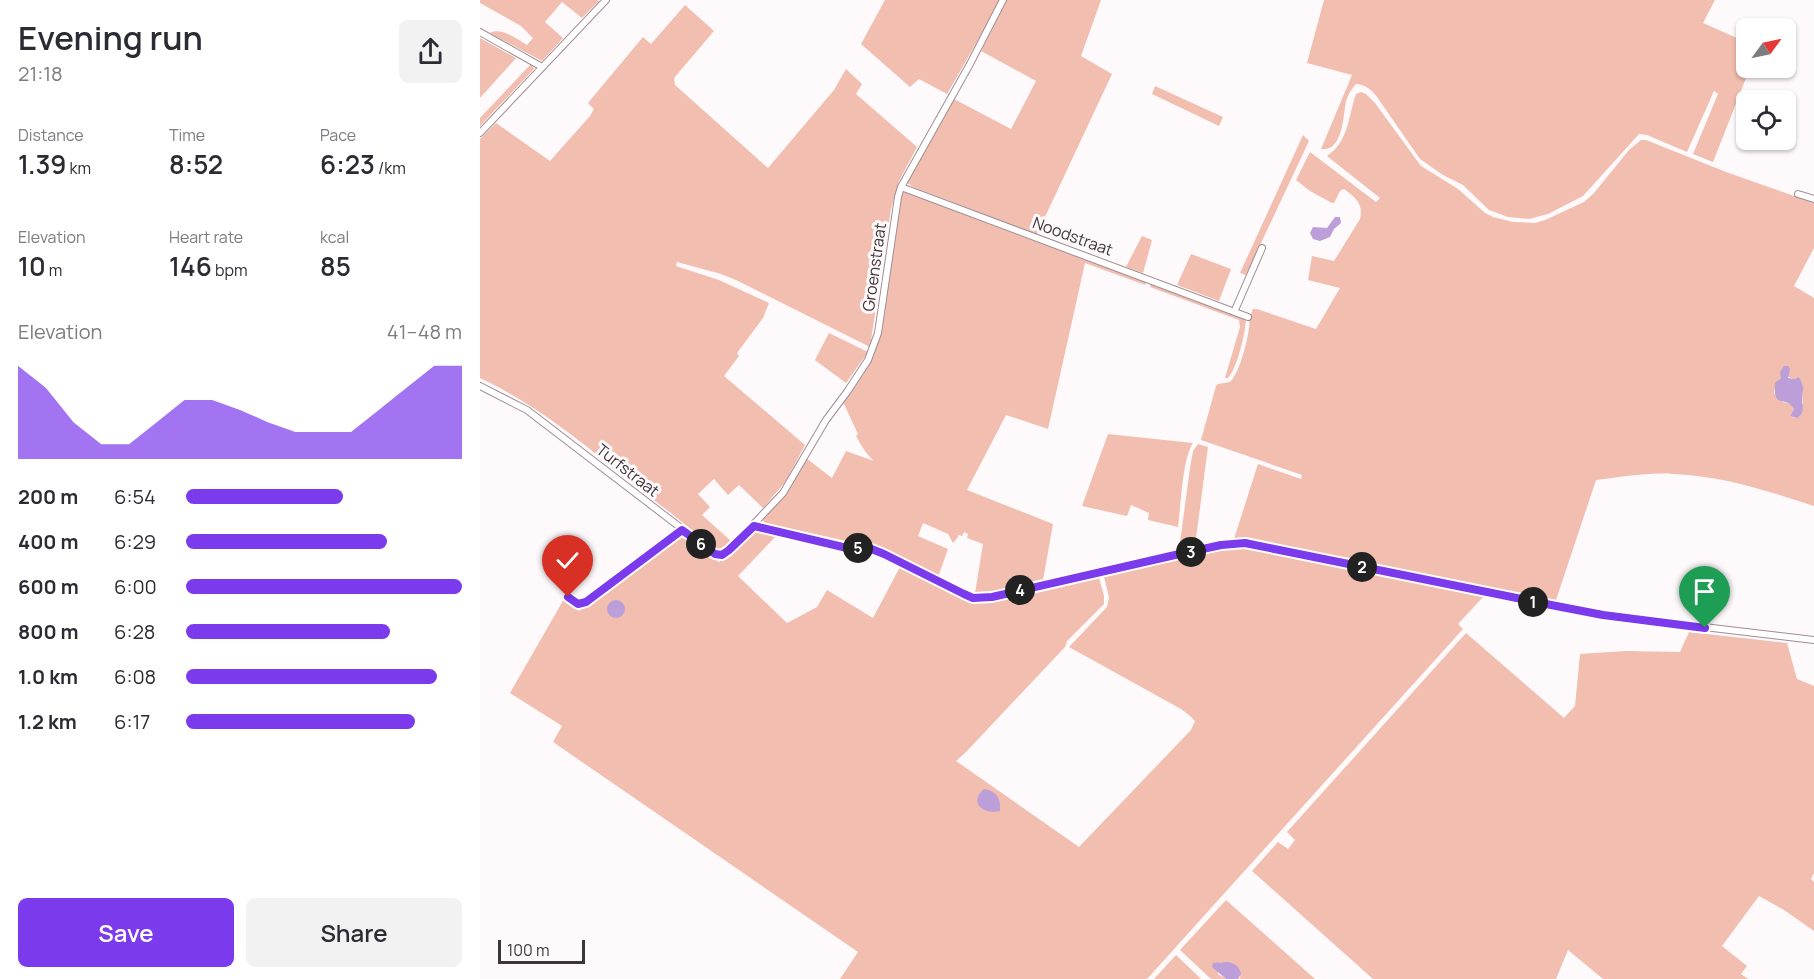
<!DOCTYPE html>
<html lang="en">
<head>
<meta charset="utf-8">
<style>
  :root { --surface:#fff; --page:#f2f2f3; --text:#2b2b33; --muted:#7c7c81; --accent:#7c3aed }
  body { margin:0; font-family:Manrope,sans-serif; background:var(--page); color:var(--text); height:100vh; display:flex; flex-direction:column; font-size:22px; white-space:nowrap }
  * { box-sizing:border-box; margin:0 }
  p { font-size:20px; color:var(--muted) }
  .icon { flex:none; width:33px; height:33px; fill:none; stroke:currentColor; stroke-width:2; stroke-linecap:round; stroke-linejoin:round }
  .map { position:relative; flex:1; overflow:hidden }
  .sheet { display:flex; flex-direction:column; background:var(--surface); width:480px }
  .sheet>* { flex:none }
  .needle { width:39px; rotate:57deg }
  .fabs { position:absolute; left:1256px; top:18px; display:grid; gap:12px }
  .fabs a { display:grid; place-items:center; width:60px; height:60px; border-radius:9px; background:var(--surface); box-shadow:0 2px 4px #0004; font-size:30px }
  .scale { position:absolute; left:18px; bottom:15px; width:87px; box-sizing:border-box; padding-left:6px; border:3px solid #3e3538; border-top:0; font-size:16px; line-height:21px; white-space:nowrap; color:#3e3538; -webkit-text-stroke:4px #fef9fb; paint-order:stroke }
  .pin { position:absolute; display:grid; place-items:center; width:51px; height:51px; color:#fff; margin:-62px -26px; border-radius:50% 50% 50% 0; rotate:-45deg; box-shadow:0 0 6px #0007 }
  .pin .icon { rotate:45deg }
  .km { position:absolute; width:30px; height:30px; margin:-15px; border-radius:50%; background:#222; color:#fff; font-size:16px; line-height:30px; text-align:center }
  .round { display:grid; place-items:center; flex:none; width:63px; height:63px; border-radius:9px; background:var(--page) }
  .summary { display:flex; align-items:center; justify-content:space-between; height:102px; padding:0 18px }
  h1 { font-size:33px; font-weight:600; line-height:45px }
  .figures { display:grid; grid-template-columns:repeat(3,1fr); gap:9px; height:102px; padding:6px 18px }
  .figures div { display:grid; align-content:center }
  .figures b { font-size:26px; font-weight:600 }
  .figures small { font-size:16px; font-weight:400 }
  .figures p { font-size:16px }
  .chart { height:168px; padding:12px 18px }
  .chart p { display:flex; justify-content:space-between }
  .chart svg { width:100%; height:108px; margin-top:6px; fill:var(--accent); opacity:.7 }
  .action { display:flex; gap:12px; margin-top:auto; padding:12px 18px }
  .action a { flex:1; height:69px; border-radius:9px; background:var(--accent); color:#fff; font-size:24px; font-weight:600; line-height:69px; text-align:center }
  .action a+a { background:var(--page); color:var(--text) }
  ul { padding:0 18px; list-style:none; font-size:20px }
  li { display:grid; grid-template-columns:96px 72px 1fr; align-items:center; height:45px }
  li i { height:15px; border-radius:8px; background:var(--accent) }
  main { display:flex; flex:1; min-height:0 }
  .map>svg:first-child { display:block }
  .green { fill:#f1beaf; fill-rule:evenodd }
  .water { fill:#bc9ed9 }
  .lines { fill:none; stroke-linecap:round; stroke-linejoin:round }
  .minor-casing { stroke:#a18c95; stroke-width:8 }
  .minor { stroke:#fff; stroke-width:6 }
  .route-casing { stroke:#fff; stroke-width:12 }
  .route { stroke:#7c3aed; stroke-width:8 }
  .labels { text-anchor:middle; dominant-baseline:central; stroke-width:6; stroke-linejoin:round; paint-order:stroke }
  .street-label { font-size:16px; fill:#3e3538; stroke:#fef9fb }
</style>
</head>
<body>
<main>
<section class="sheet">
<div class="summary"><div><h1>Evening run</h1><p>21:18</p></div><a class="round"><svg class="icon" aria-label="share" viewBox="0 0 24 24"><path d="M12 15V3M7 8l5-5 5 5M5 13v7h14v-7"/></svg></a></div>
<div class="figures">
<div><p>Distance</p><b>1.39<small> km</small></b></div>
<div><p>Time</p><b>8:52</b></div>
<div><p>Pace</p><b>6:23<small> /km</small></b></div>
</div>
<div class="figures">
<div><p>Elevation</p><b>10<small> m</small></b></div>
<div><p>Heart rate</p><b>146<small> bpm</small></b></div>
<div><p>kcal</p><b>85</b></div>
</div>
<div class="chart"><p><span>Elevation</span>41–48 m</p>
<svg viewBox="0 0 160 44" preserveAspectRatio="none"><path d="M0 44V6L10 15L20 29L30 38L40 38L50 29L60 20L70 20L80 24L90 29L100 33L110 33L120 33L130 24L140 15L150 6L160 6V44z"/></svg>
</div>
<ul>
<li><b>200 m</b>6:54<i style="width:57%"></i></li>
<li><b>400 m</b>6:29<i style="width:73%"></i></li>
<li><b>600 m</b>6:00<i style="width:100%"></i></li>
<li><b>800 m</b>6:28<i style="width:74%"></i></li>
<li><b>1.0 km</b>6:08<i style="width:91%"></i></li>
<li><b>1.2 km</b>6:17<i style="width:83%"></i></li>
</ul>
<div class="action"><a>Save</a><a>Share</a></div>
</section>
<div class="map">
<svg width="1334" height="979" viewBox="0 0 1334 979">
  <rect width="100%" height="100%" fill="#fef9fb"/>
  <g class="green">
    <path d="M0,0H118L119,1L102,18L82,2L65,22L83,38L62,61L10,33C21,27 37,39 47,45L53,38L41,26L0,3Z"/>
    <path d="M405,0H519L510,19L467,94L439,79L430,87L381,44Z"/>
    <path d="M527,0H621L601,56L632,74L557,234L433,187L427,183L440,157L474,99L531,129L556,81L501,51Z"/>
    <path d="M844,0H1235L1223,23L1266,42V68H1270L1233,162L1213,154L1238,94L1234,91L1207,152L1167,135L1159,134L1103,196L1068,214L1049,219L1028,217L1009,210L983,185L963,175L940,159L897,97C891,89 886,85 876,84C871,89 868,95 866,101C863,116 863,152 841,149L872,75L827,63Z"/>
    <path d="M205,5L234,31L194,78L195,85L288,168L354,90L366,69L382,84L376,94L437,147L419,181L411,209L390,347L256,280L241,274L197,262L196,266L239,280L289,303L283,318L257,353L259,356L244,376L325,445L306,481L283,508L259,485L248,495L234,479L218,494L230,507L222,515L251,541L244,547L238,549C220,538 204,523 187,510C126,464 70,411 0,378V139L16,123L70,161L110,116L114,109L108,103L163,37L171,44Z"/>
    <path d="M0,38L36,58L0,98Z"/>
    <path d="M51,64L54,69L0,126V118Z"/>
    <path d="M675,86L743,117L739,126L672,94Z"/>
    <path d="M881,92L886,94L895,103L941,166L978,189L1005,213L1013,217L1033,222L1055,223L1065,220L1104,202L1114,193L1149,150L1161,140H1166L1246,172L1334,203V248L1314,286L1334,298V506C1288,491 1242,476 1194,474C1168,472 1142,477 1116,480L1075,603L838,553L754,539L778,464L821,479L822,475L721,440L736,386L738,384L750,382C760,372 767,342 769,328C770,320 770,315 773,309H777L836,329L860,288L828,280L832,256L854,261L880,219C884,204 875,197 864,189L860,191L854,203H852L830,191L816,180L830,152L896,202L900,198L847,156C869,141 868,117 876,94ZM1307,376L1322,383C1324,391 1321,397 1323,403L1315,418L1310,416L1314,409L1311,404L1303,402L1294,393C1295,384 1298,377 1307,376Z"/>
    <path d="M823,135L829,141L766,275L760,273Z"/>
    <path d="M424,190L667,280L665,285L605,263L568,429L526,415L487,490L573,524L563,580L506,593H495L503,544L487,538L488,534L484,532L482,536L478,535V537L473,543L468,534L443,523L438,536L468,549L458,577L394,545L371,542L285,523L282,520L301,499L326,458L352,478L366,451L394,461C386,454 381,445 376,436L378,434L363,402L388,366L399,340L419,203Z"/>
    <path d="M662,236L672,240L663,273L646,267Z"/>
    <path d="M711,254L751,269L739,301L697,285Z"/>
    <path d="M671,281L766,319C765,334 758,366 748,378H745L760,327L759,320L670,287Z"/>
    <path d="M349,333L388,352L366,383L335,360Z"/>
    <path d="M628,434L713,443C702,459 701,506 698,527L668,520L669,513L651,505L647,516L602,506Z"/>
    <path d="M718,444L728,447L715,546L699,550L710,468L713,451Z"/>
    <path d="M273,528L298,534L258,576L307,623L337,607L347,590L393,618L421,565L491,599L618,574L624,596V604L587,641L585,647L486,752L476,761L599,847L711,730L715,721L709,715L701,709L589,647L627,607L629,597L623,573L745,548L758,547L842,563L1003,597L978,624L983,629L667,979H360L378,952L73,742L82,726L30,693L84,599L99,611L203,534L239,562L251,553Z"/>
    <path d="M1209,632L1307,643L1317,679L1334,686V873L1331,879L1334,882V931L1304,910L1279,896L1242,946L1267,966L1261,974L1268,979H1123L1088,950L1076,979H893L772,871L798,842L808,849L815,840L807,832L986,633L1084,718L1095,706L1100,654L1145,651L1200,652Z"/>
    <path d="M746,900L835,979H758L761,977L742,962L738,963V974L746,979H731L700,950Z"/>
    <path d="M696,955L721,979H674Z"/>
  </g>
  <g class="water">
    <path d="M855,217H860L861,223L854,229L850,237L840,241L833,239L830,233L833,227L847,228Z"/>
    <path d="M1304,366H1308L1310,369L1308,378L1315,379L1319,377C1326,390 1322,389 1322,401C1323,409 1324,413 1317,418L1310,416L1314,409C1305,394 1293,411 1295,383L1301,378L1300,372Z"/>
    <circle cx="136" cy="609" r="9"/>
    <path d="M504,789C517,791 521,799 520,811C504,815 488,803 504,789Z"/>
    <path d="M747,962C755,963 759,966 761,974L758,979H746L732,967L733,963Z"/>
  </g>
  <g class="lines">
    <g class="minor-casing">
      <g id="minor">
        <path d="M0,32L62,67"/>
        <path d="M0,133L126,0"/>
        <path d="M421,187L768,317"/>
        <path d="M1318,194L1334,199"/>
        <path d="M755,310L782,248"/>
        <path d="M0,386L47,410L235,554L242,555L249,550L303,493L346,420L367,392L388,360L398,333L418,197L421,187L490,64L523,0"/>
        <path d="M274,526L367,548H389L404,554L484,594L493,598L512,597L695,555L742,545L765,544L1019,595L1123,615L1334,640"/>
        <path d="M88,597L98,604L106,602L202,530"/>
      </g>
    </g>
    <use href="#minor" class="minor"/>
  </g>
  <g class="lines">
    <g class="route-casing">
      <path id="route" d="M88,597L98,604L106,602L202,530L235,554L242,555L249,550L274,526L367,548H389L404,554L484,594L493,598L512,597L695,555L741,545L765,543L1071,605L1123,615L1225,628"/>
    </g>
    <use href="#route" class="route"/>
  </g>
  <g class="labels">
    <g class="street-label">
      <text transform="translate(593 236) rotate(20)">Noodstraat</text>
      <text transform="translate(394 267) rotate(-82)">Groenstraat</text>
      <text transform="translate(148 470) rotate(38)">Turfstraat</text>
    </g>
  </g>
</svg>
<div class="fabs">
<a><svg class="needle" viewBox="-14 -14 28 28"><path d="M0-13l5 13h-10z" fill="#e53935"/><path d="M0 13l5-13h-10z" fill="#7c7c81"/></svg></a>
<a><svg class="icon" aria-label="locate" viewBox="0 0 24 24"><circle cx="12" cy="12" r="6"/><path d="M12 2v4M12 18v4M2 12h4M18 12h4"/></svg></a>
</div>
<div class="scale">100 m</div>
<div class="pin" style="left:1225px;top:628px;background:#1e9e55"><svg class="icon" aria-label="arrive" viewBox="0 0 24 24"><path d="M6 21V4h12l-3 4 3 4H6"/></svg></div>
<div class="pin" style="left:88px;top:597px;background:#d93025"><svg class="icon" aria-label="check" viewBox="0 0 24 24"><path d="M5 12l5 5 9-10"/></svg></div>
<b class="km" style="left:1053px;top:602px">1</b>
<b class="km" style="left:882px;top:567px">2</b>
<b class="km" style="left:711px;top:552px">3</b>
<b class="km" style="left:540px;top:590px">4</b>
<b class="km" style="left:378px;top:548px">5</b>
<b class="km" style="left:221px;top:544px">6</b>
</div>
</main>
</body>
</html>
